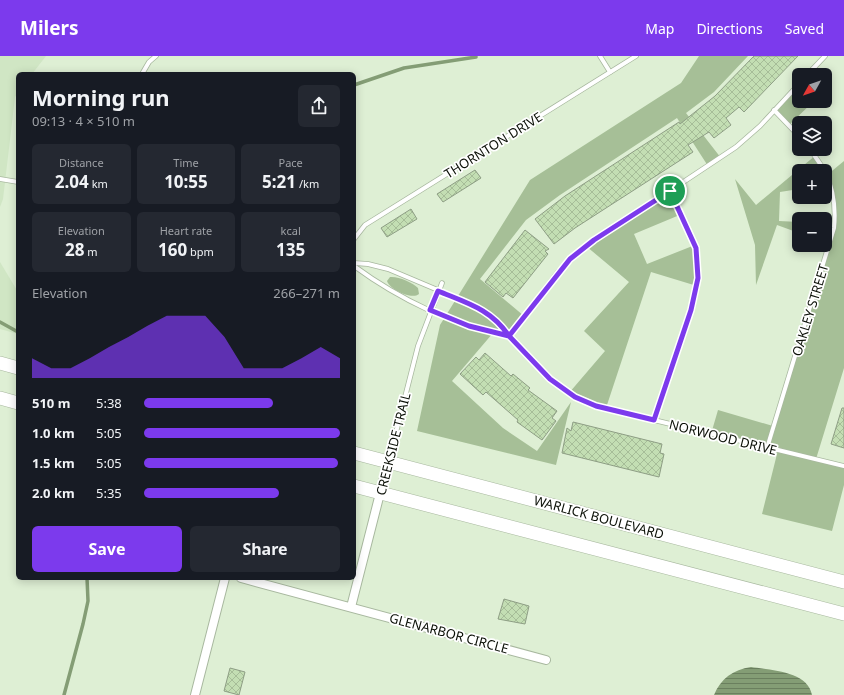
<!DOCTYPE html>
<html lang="en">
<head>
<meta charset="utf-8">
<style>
  :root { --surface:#171b24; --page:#242831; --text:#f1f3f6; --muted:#9ea1a6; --accent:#7c3aed }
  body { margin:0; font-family:"Noto Sans",sans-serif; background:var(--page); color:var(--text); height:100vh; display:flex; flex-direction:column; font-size:15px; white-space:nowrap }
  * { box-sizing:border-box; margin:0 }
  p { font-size:13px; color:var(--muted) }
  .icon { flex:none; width:22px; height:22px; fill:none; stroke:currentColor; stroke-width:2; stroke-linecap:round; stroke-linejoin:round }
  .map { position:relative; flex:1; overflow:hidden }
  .details { position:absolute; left:16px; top:16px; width:340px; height:508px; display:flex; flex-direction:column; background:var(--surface); border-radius:6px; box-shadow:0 2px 10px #0003 }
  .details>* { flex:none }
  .needle { width:26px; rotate:230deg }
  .fabs { position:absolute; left:792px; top:12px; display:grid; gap:8px }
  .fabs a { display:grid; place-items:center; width:40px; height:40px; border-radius:6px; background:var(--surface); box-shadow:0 2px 10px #0003; font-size:20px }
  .pin { position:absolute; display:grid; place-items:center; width:34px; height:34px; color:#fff; margin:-17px; border:2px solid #fff; border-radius:50%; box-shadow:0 1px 4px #0007 }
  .round { display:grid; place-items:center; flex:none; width:42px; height:42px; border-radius:6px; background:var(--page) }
  .headline { display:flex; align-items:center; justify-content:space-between; height:68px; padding:0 16px }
  h1 { font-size:22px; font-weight:700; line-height:30px }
  .stats { display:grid; grid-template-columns:repeat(3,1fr); gap:6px; height:68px; padding:4px 16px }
  .stats div { display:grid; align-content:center; border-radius:6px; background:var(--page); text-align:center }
  .stats b { font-size:17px; font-weight:700 }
  .stats small { font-size:11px; font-weight:400 }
  .stats p { font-size:11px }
  .chart { height:112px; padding:8px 16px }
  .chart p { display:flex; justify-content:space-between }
  .chart svg { width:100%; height:72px; margin-top:4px; fill:var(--accent); opacity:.7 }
  .cta { display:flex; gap:8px; margin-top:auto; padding:8px 16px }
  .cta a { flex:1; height:46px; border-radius:6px; background:var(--accent); color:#fff; font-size:16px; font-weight:700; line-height:46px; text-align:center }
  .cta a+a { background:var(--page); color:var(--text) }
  ul { padding:0 16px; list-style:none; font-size:13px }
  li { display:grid; grid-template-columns:64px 48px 1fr; align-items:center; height:30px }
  li i { height:10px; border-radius:5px; background:var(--accent) }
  header { display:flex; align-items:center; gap:24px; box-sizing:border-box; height:56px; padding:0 20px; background:var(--accent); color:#fff }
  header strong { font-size:19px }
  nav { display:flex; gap:22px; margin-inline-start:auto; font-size:14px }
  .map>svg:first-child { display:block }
  .built { fill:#d0e6c4 }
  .green { fill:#a6bf97 }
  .water { fill:url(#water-rules) }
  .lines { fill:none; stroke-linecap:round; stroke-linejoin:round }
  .stream { stroke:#849d75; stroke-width:3.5 }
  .building { fill:url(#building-cross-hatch); stroke:#8e9e85 }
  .lane-casing { stroke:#a8b89f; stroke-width:5.5 }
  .street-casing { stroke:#a8b89f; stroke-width:10 }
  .primary-casing { stroke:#a8b89f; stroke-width:14 }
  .lane { stroke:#fff; stroke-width:4 }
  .street { stroke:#fff; stroke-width:8 }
  .primary { stroke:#fff; stroke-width:13 }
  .route-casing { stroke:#fff; stroke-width:8 }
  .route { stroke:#7c3aed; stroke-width:5 }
  .labels { text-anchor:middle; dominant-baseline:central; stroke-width:3.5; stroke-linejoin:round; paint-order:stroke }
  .street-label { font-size:13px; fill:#0b1007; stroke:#fff }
</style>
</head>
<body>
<header>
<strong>Milers</strong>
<nav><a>Map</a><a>Directions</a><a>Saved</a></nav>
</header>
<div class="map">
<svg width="844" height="639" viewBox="0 0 844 639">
  <defs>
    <pattern id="water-rules" width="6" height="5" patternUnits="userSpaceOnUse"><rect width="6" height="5" fill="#849d75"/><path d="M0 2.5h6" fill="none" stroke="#6a7f5e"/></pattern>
    <pattern id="building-cross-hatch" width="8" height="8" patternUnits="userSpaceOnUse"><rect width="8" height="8" fill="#c3deb3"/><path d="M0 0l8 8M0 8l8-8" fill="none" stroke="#a6bd98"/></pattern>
  </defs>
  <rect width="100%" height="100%" fill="#deefd4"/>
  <g class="built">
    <path d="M0,0H46L32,18H18V37L15,41L3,143L0,151Z"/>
    <path d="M0,206L18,236V278L0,273Z"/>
  </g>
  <g class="green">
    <path d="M699,0H748L714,36L686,57L721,102L708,110L677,62L560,139L526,164L480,223L524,260L509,280L493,277L452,325L503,372L537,395L571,346L556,409L417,375L440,269L530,124L681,27Z"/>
    <path d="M799,28V45H814L789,69L774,54Z"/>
    <path d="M816,99L825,115H799V133L780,136L779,165L799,166V177L777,169L756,229L755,189L735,123L756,149Z"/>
    <path d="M844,105V312L816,403L844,410V429L832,475L762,458L778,394L711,378L718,354L773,370L830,188L825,187V166L835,167L830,127L825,128V115L827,119Z"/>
    <path d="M670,135L682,158L634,178L647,208L695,189L697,230L651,216L606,352L569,337L605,295L584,275L629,226L586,190Z"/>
    <path d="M390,221C398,220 412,226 418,232L419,238C412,244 390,234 387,225Z"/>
  </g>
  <path class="water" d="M751,611C770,614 808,615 812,639H714C721,622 733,614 751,611Z"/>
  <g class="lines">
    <g class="stream">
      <path d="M354,29L404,12L476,1"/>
      <path d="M0,266L18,276"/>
      <path d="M64,639L83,568L88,545L87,522"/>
    </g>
  </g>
  <g class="building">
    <path d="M754,0H798L744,56L739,51L726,62L731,69L714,82L709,76L688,89L693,96L575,172L554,188L535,163L565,140L679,66L680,68L715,40Z"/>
    <path d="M475,114L481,122L443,146L437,138Z"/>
    <path d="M411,153L417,163L387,181L381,172Z"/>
    <path d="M525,174L549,193L545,195L548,198L513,242L506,237L503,241L485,226Z"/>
    <path d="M485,297L511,320L513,318L530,332L528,334L557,355L552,362L556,365L542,384L517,366L518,364L486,336L483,339L460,318L476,301L479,304Z"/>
    <path d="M842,352H844V392L831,388Z"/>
    <path d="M573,366L662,388L660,397L664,398L659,421L562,397L567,372L571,375Z"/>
    <path d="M504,543L529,550L525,568L498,563Z"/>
    <path d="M230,612L245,616L239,639L224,635Z"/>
  </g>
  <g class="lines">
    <g class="lane-casing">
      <g id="lane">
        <path d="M600,0L610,16"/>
        <path d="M142,18L149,6L156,0"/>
        <path d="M807,19L825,0"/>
        <path d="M774,54L799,80"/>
        <path d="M810,93L825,115"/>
        <path d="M0,123L18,126"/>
        <path d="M354,183L365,169L636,0"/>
        <path d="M354,207L368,208L388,213L471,248L491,259L550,323L571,339L596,350L844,410"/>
        <path d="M354,210C399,243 454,270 509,280"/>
        <path d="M509,280L558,216L581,194L736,91L760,70L799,28"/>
        <path d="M654,364L691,254L698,222L696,192L670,135"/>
        <path d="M767,392L834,172C836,152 834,134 825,115"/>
        <path d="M389,404L418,290L442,227"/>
      </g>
    </g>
    <g class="street-casing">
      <g id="street">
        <path d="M241,522L546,604"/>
        <path d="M351,551L388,406"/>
        <path d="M195,639L225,522"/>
      </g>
    </g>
    <g class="primary-casing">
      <g id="primary">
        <path d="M0,307L18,312"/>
        <path d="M0,342L18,347"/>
        <path d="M354,397L844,526"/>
        <path d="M354,430L844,558"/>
      </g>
    </g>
    <use href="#lane" class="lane"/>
    <use href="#street" class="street"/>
    <use href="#primary" class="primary"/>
  </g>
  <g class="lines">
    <g class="route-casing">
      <path id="route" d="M670,135L594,184L570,203L509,280C491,253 467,247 438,235L430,254L469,270L509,280L550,323L575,341L596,350L654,364L691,254L698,222L696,192L670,135"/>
    </g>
    <use href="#route" class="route"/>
  </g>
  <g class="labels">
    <g class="street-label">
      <text transform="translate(493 89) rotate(-32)">THORNTON DRIVE</text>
      <text transform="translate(810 254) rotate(-73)">OAKLEY STREET</text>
      <text transform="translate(723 381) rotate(14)">NORWOOD DRIVE</text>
      <text transform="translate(393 388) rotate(-76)">CREEKSIDE TRAIL</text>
      <text transform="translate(599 461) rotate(15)">WARLICK BOULEVARD</text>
      <text transform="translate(449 577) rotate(15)">GLENARBOR CIRCLE</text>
    </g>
  </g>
</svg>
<div class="fabs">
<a><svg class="needle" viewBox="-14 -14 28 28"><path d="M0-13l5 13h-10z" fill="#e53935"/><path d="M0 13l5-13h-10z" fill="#9ea1a6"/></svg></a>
<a><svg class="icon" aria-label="layers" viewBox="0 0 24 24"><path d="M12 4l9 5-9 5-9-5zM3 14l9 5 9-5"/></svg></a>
<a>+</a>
<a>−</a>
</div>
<div class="pin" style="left:670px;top:135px;background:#1e9e55"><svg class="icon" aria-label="arrive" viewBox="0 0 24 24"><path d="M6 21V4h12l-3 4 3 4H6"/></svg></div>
<section class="details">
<div class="headline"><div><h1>Morning run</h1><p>09:13 · 4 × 510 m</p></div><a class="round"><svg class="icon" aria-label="share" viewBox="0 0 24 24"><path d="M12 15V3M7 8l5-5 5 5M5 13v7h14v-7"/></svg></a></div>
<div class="stats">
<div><p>Distance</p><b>2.04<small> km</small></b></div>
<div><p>Time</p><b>10:55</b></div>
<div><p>Pace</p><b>5:21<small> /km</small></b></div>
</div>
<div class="stats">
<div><p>Elevation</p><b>28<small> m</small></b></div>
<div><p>Heart rate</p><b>160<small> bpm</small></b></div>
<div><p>kcal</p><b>135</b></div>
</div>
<div class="chart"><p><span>Elevation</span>266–271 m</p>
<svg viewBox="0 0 160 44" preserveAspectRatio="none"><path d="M0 44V32L10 38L20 38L30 32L40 25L50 19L60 12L70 6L80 6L90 6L100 19L110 38L120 38L130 38L140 32L150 25L160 32V44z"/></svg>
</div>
<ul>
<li><b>510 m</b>5:38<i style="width:66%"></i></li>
<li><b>1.0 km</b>5:05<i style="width:100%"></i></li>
<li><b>1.5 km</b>5:05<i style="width:99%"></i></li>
<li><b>2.0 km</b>5:35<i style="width:69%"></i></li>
</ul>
<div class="cta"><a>Save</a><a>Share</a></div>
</section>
</div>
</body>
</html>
